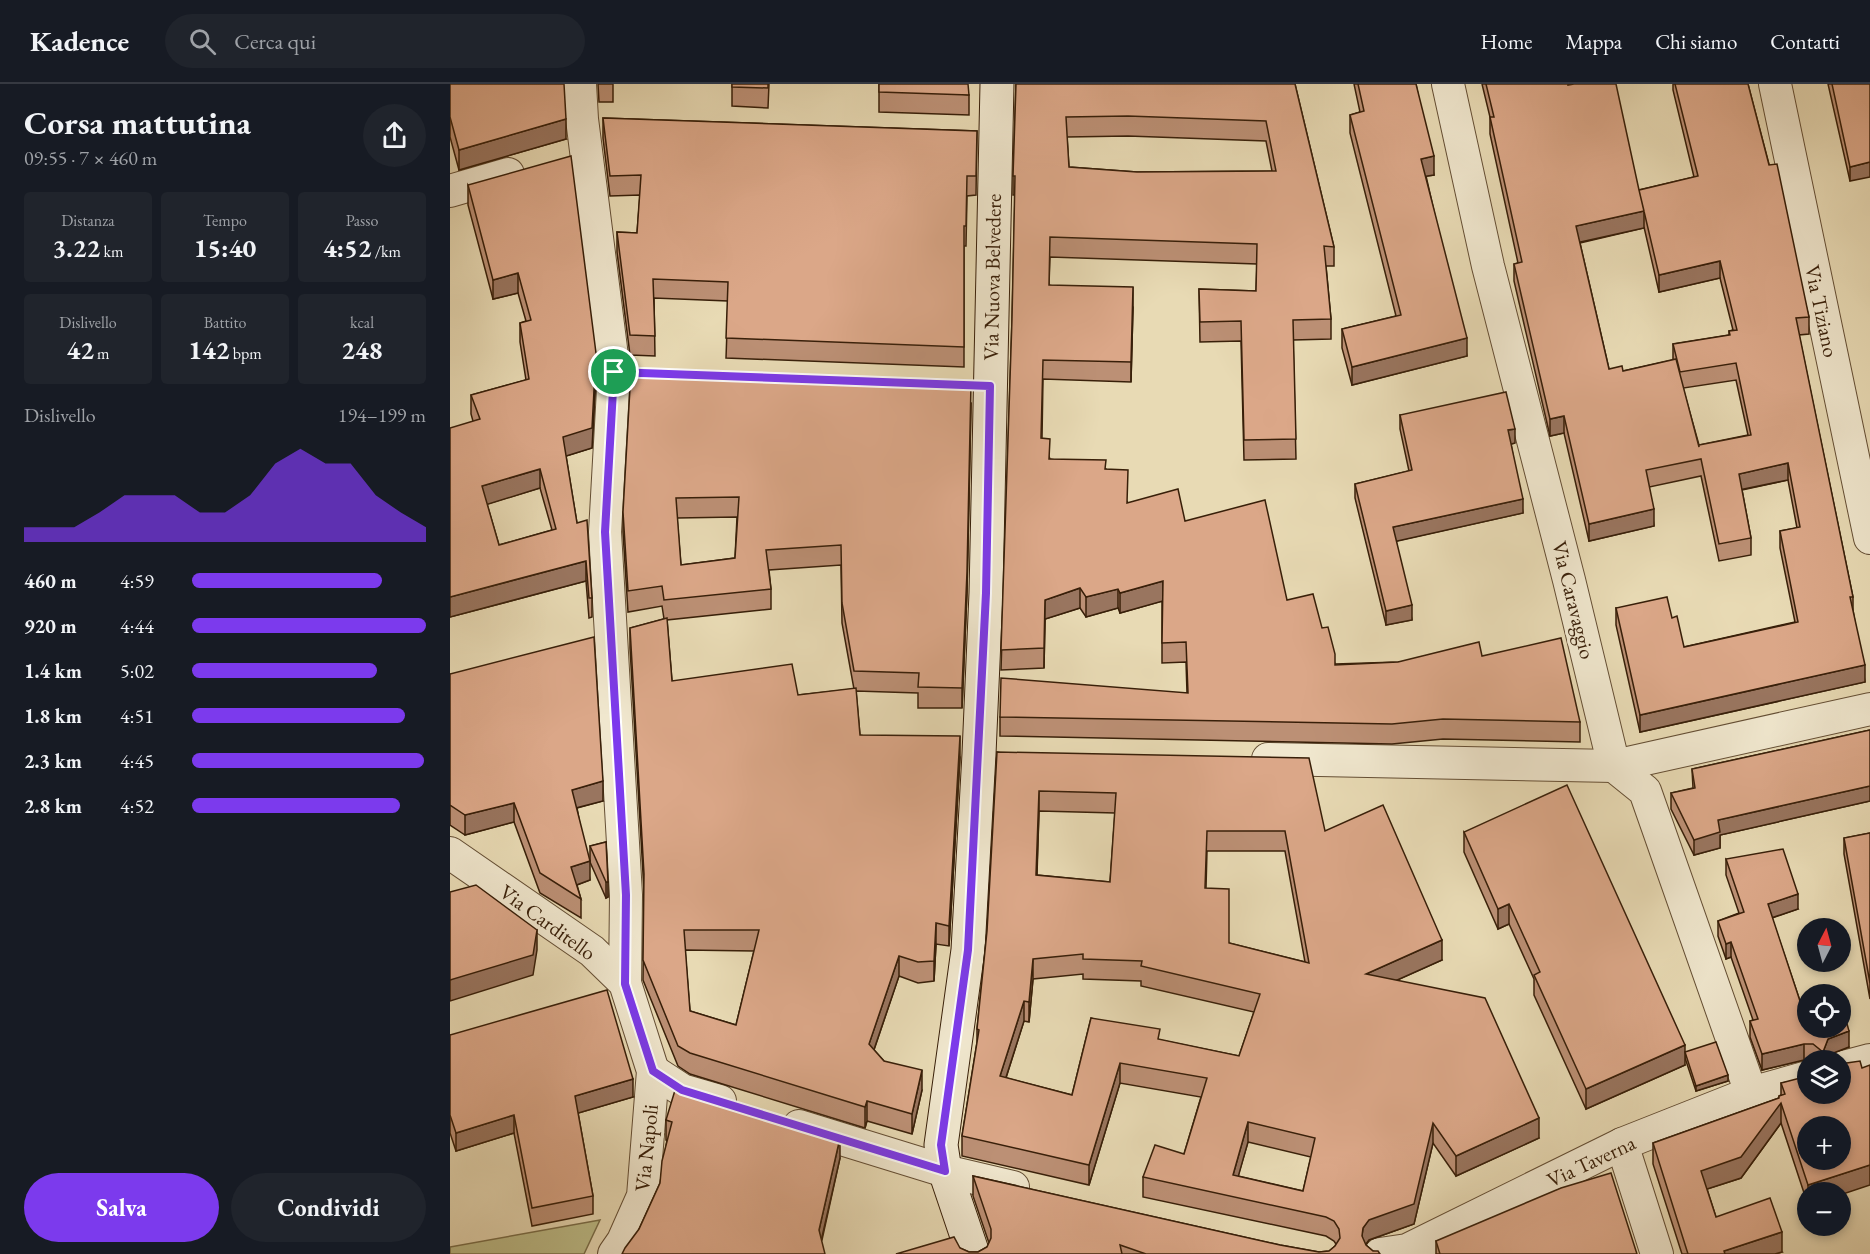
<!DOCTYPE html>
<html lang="it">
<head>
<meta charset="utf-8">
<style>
  :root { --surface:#171b24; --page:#20242c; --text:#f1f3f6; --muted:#9ea1a6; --line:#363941; --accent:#7c3aed }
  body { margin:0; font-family:"EB Garamond",serif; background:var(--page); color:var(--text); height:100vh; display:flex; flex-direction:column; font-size:22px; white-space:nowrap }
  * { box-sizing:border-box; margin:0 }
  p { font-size:20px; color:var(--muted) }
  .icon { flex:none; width:33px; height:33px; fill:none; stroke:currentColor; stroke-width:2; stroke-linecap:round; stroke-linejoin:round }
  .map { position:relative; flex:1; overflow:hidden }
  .panel { display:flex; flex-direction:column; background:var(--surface); width:450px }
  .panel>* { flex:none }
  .needle { width:39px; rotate:6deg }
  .tools { position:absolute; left:1347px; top:834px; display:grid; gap:12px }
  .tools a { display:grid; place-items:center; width:54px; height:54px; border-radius:50%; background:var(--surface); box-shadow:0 3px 9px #0003; font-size:30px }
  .pin { position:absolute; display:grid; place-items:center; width:51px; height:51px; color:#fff; margin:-26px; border:3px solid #fff; border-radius:50%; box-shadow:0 2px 6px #0007 }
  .round { display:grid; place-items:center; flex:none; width:63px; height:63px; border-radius:32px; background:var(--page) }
  .headline { display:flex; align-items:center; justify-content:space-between; height:102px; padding:0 24px }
  h1 { font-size:33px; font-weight:700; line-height:45px }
  .figures { display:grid; grid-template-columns:repeat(3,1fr); gap:9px; height:102px; padding:6px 24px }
  .figures div { display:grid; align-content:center; border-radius:6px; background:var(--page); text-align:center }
  .figures b { font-size:26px; font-weight:700 }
  .figures small { font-size:16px; font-weight:400 }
  .figures p { font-size:16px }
  .chart { height:168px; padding:12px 24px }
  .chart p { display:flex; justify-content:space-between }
  .chart svg { width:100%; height:108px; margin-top:6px; fill:var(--accent); opacity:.7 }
  .button { display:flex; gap:12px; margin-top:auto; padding:12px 24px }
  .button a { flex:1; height:69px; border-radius:36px; background:var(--accent); color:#fff; font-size:24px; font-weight:700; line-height:69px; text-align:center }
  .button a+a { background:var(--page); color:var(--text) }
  ul { padding:0 24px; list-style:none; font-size:20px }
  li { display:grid; grid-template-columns:96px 72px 1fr; align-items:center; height:45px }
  li i { height:15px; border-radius:8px; background:var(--accent) }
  header { display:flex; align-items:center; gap:36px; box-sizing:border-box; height:84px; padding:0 30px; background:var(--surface); border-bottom:2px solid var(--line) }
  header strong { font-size:28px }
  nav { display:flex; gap:33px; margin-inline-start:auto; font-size:21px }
  .search { width:420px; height:54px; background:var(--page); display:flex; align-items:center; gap:15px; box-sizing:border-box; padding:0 21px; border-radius:33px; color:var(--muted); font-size:22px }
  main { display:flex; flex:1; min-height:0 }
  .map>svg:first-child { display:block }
  .green { fill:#bdbd89; stroke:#7a6e49; stroke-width:1.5 }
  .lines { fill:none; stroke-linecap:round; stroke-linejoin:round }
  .street-casing { stroke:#644e34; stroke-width:34 }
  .secondary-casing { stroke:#381f09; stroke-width:35 }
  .street { stroke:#f0e7ce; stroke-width:32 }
  .secondary { stroke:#f0e7ce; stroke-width:33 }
  .wall { fill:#bc9075; stroke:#381f09; stroke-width:1.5; fill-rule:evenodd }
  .shaded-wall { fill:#99755f; stroke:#381f09; stroke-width:1.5 }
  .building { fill:#dba788; stroke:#381f09; stroke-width:1.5; fill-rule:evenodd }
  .route-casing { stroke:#fff; stroke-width:12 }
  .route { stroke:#7c3aed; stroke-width:8 }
  .labels { text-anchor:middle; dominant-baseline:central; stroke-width:6; stroke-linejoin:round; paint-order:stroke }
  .street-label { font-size:21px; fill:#381f09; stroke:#f0e7ce }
</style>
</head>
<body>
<header>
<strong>Kadence</strong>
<div class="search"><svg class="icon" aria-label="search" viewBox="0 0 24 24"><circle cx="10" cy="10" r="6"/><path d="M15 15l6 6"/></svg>Cerca qui</div>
<nav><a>Home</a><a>Mappa</a><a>Chi siamo</a><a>Contatti</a></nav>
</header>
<main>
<section class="panel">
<div class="headline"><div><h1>Corsa mattutina</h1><p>09:55 · 7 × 460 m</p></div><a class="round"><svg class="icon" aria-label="share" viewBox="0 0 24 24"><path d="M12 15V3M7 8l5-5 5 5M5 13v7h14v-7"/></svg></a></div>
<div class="figures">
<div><p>Distanza</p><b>3.22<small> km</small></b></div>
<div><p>Tempo</p><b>15:40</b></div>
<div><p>Passo</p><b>4:52<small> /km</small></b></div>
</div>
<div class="figures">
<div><p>Dislivello</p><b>42<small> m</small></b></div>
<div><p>Battito</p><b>142<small> bpm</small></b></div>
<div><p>kcal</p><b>248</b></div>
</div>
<div class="chart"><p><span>Dislivello</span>194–199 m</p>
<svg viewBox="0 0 160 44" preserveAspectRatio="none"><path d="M0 44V38L10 38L20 38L30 32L40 25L50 25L60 25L70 32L80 32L90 25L100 12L110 6L120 12L130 12L140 25L150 32L160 38V44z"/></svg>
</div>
<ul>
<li><b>460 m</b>4:59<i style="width:81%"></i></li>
<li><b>920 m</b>4:44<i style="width:100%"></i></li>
<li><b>1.4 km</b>5:02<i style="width:79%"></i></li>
<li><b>1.8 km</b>4:51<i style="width:91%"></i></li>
<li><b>2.3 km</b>4:45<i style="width:99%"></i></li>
<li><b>2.8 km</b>4:52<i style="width:89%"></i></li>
</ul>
<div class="button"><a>Salva</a><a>Condividi</a></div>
</section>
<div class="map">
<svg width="1420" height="1170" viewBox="0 0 1420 1170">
  <rect width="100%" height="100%" fill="#e8dab4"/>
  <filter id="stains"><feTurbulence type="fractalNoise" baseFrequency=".00333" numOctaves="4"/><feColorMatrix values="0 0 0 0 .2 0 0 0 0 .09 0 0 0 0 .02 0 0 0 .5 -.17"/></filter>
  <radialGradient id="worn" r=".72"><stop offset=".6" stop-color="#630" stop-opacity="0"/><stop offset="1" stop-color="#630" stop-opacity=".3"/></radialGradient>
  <path class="green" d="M150,1136L134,1170H0V1163Z"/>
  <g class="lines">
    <g class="street-casing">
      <g id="street">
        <path d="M130,0L132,35L164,288L155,448L176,811L175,899"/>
        <path d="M998,0L1038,182L1119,496L1164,682L1195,707L1301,1009"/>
        <path d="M1325,0L1420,454"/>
        <path d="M0,107L58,90"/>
        <path d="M818,675L1164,682L1420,625"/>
        <path d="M0,769L142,867L175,899L203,987L193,1112L173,1157L164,1170"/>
        <path d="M1390,984L1420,976"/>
        <path d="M203,987L232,1006L270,1017"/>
        <path d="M349,1042L495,1087L563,1103"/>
        <path d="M1172,1060L1207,1170"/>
        <path d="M930,1170L957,1166L1172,1060L1301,1009L1358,993"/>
      </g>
    </g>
    <g class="secondary-casing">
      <path id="secondary" d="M523,1170L495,1087L491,1061L518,866L529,670L536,509L547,0"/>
    </g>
    <use href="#street" class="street"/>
    <use href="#secondary" class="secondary"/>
  </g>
  <g class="wall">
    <path d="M0,0L116,55L9,86L0,53Z"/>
    <path d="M148,0H163V18H149Z"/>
    <path d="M282,0H319L318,24L282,22Z"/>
    <path d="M429,0L519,11V31L429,28Z"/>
    <path d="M566,0H845L884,163V182H876L881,235V255L843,256L846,375L794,376L791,257L750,258L749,205L806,207L807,180L600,173L599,201L683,223L681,298L593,295L592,354L600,375L656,385L678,419L735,437L872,544L885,580L948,578L1032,572L1130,638V658L993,655L942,660L550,652V633L737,609L736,578L712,579V517L670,529L668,524L636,533L630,524L595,535L594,584L551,586L562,235L565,111H563V92ZM678,52L816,57L822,87L687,88L619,83L617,53Z"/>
    <path d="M904,0H966L984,91L976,92L1017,272L902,301L892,264V245L946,232L900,49V31L910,28Z"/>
    <path d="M1032,0H1118L1189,106L1244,93L1223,6V0H1298L1359,233V250L1349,251L1403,513V526L1415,598L1190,648L1166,541V524L1222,534L1234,563L1345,538L1330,464V447L1347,444L1338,396L1292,406L1301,454V471L1269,477L1251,392L1199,403L1204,442L1139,457L1114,349L1100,352L1064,197V180L1068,179L1040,50V33ZM1194,143L1209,208L1270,194L1283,246L1279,247V251L1223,260V276L1173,287L1159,285L1130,159L1194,144ZM1286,296L1298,351L1249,361L1233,304Z"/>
    <path d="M1378,0H1420L1400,97Z"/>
    <path d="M153,34L527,47L526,111L517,112L516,162H514V283L276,274L278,217L204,214L205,272L180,271L167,168V148L187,149L190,111L160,112L153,54Z"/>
    <path d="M18,101L146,289L142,364L116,372L127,439L142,514V533L139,534L136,497L0,533L23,337L21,330V311L76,296L70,258V239L76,237L68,209L43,215L18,121ZM90,404L102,446L49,461L37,420Z"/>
    <path d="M521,319L517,508L512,624H468V609L406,607L410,651L510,673L499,862L486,860L484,897L468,899L449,892L424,966L434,977L472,1006L462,1050L417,1037L415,1044L240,990L228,982L193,896L194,807L180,564V544L214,535L212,522L178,528L173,448V428ZM287,433L285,474L231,481L227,434ZM391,481L392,539L404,605L348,611L222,597L217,536L321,525V505L319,486ZM235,866L304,867L286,941L240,927Z"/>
    <path d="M950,331L1065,359L1061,360L1073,429L946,457L962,536L936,541L905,414V400L959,387L950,345Z"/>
    <path d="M0,590L153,717L127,724L140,796L127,801L131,815V834L90,809L64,738L15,751L0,741Z"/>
    <path d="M1420,646V717L1270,751V764L1244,771L1221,725V709L1243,704L1242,685Z"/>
    <path d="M547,668L875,747L992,876L947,896L1089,1054L1006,1092L983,1059L964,1140L919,1156L916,1161L923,1167L930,1170H446L510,1164L519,1168H528L537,1163L539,1159L523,1112V1092L830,1161L869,1168L879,1167L885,1162L886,1160L884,1157L876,1152L693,1113V1093L734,1070L751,1013L670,999L639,1101L512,1072V1052L527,958V945L537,847ZM589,727L665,729L660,798L587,791ZM757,767H835L855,878L779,859L756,804ZM633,890V895L691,897V902L804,928L789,972L710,956L641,934L622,1011L556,994L574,937L579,938L583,895ZM798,1058L861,1073L853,1107L788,1092Z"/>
    <path d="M1014,748L1235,981L1136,1025L1084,911V895L1059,840L1048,845L1014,768Z"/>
    <path d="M1420,749V915L1394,770V754Z"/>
    <path d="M156,758L158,813L156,814L140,778V762Z"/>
    <path d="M1276,775L1348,825L1322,834L1351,920L1399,963L1378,971L1376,974L1379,976H1354L1312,986L1300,953V937L1303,936L1281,873L1276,875L1268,852V837L1289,829L1276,791Z"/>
    <path d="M0,951L183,1013L128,1029L143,1112V1130L82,1142L64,1049L6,1067L0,1049Z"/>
    <path d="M1235,968L1278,997L1246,1007L1235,974Z"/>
    <path d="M1412,984L1390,1108H1358V1121L1331,1039L1291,1094L1257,1105L1266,1133L1332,1168L1325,1170H1232L1203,1080V1059L1329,1014V1012L1331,1011V999Z"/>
    <path d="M216,1036L390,1074L372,1156L189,1145L210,1099L217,1056H216Z"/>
    <path d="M986,1157L1187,1170H986Z"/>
  </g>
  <g class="shaded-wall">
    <path d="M116,35V55L9,86V66Z"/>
    <path d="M984,72V91L971,93V75Z"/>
    <path d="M1420,78V93L1400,97V83Z"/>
    <path d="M1194,127V144L1126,159V142Z"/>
    <path d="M1270,177V194L1209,208V191Z"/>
    <path d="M68,189V209L43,215V196Z"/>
    <path d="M683,203V223L681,298V278Z"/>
    <path d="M1017,254V272L902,301V283Z"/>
    <path d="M146,269V289L142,364L113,373V353Z"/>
    <path d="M521,319L517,508L512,624V604Z"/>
    <path d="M1114,332V349L1100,352V335Z"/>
    <path d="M1065,345V359L1058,361V346Z"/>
    <path d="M1338,379V396L1289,406V390Z"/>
    <path d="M90,385V404L32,422V402Z"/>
    <path d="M1073,415V429L943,458V443Z"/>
    <path d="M1204,425V442L1139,457V440Z"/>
    <path d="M136,477V497L0,533V513Z"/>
    <path d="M713,497V517L670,529V509Z"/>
    <path d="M630,504V524L595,535L594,584L595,516Z"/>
    <path d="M668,505V524L636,533V513Z"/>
    <path d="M962,521V536L936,541V527Z"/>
    <path d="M1415,581V598L1190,648V631Z"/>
    <path d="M510,652V673L499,862V842Z"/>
    <path d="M153,697V717L122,725V706Z"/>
    <path d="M1420,702V717L1270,751V764L1244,771V756L1268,736Z"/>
    <path d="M589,707V727L586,811V791Z"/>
    <path d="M64,719V738L15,751V731Z"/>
    <path d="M140,777V796L121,803V783Z"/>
    <path d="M156,798H158V813L156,814Z"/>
    <path d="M1348,810V825L1318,835V820Z"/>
    <path d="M1059,820V840L1048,845V825Z"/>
    <path d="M486,839V860L484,897V877Z"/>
    <path d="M87,846V866L83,891L0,917V896Z"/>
    <path d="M992,856V876L916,910V890Z"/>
    <path d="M1281,858V873L1276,875V860Z"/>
    <path d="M449,872V892L419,980V960Z"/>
    <path d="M583,875V895L579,938V918Z"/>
    <path d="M574,917V937L550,1012V992Z"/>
    <path d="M1399,947V963L1378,971L1375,976H1373V968L1378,955Z"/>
    <path d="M1354,960V976L1312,986V970Z"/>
    <path d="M1235,961V981L1136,1025V1005Z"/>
    <path d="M670,979V999L639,1101V1081Z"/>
    <path d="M472,986V1006L462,1050V1030Z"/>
    <path d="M1278,991V997L1246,1007V1002Z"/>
    <path d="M183,995V1013L125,1030V1012Z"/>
    <path d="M417,1017V1037L415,1044V1023Z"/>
    <path d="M1331,1019V1039L1291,1094L1251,1107V1087Z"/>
    <path d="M64,1031V1049L6,1067V1049Z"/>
    <path d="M1089,1034V1054L1006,1092V1072Z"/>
    <path d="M798,1038V1058L783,1111V1091Z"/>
    <path d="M983,1039V1059L964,1140L919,1156L913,1164L912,1152L913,1144Z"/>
    <path d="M390,1054V1074L369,1166V1146Z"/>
    <path d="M1420,1081V1101L1390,1111V1108H1358V1101Z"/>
    <path d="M1332,1148V1168L1325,1170H1274V1167Z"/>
  </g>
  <g class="building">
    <path d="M0,0H114L116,35L9,66L0,33Z"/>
    <path d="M282,0H318V4L282,3Z"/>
    <path d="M429,0H518L519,11L429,8Z"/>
    <path d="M566,0H845L884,163L874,162L881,235L843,236L846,355L794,356L791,237L750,238L749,205L806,207L807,160L600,153L599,201L683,203L681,278L593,276L591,354L600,355L599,375L656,376L655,385L678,386L677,419L728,405L735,437L815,416L837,516L863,510L872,544L878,543L885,570V581L948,578L1029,558L1032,572L1111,554L1130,638L993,635L942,640L550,633L551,594L738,609L736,558L712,559L713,497L670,509L668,505L636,513L630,504L595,516L594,564L551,566L562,235L565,92H563ZM678,32L816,37L826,87L687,88L619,83L616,33Z"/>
    <path d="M908,0H966L984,72L971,75L1017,254L902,283L892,245L951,231L900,31L914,27Z"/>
    <path d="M1036,0H1118V1L1124,0H1166L1189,106L1248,92L1225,0H1298L1319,81L1327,80L1359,233L1346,234L1403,513H1400L1415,581L1190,631L1166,524L1217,513L1222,534L1227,532L1234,563L1348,538L1330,447L1350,443L1338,379L1289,390L1301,454L1269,460L1251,375L1196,386L1204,425L1139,440L1114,332L1100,335L1064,180L1072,178L1040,33H1044ZM1189,106L1209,191L1270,177L1287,246L1279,247L1280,251L1223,260L1230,288L1286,279L1301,351L1249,361V363L1226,275L1173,287L1172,282L1159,285L1126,142L1194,127Z"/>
    <path d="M1382,0H1420V78L1400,83Z"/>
    <path d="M153,34L527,47L526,92H517L516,142H514V263L276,254L278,198L203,195L205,252L180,251L167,148L187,149L191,91L160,92Z"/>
    <path d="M121,72L146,269L142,344L113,353L127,439L137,436L142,514H139L136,477L0,513V344L30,335L21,311L79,295L70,239L81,236L68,189L43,196L18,101ZM90,385L106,445L49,461L32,402Z"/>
    <path d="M181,286L521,299L517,488L512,604L468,603L469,589L404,587L392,519L391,461L316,466L321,505L214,516L212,502L178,507L173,428ZM289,413L285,474L231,481L226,414Z"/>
    <path d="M1056,308L1065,345L1058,346L1073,415L943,443L962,521L936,527L905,400L962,386L950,331Z"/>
    <path d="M217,534L222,597L342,580L348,611L406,604L410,651L510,652L499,842L486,839L484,877L468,878L449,872L419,960L434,977L472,986L462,1030L417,1017L415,1023L240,969L228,962L193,876L194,790L180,544ZM234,846H309L286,941L240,927Z"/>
    <path d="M144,553L153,697L122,706L140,777L121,783L131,815L90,789L64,719L15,731L0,721V590Z"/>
    <path d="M1420,646V702L1268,736L1270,748L1244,756L1221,709L1245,704L1242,685Z"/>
    <path d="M547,668L859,674L875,747L933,721L992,856L916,890L1035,914L1089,1034L1006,1072L983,1039L964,1120L919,1136L913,1144L912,1152L916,1161L923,1167H928L930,1170H696L670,1161L672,1170H446L504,1153L510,1164L519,1168H528L537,1163L541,1154V1145L523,1092L830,1161L869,1168L879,1167L885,1162L890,1154L889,1145L884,1137L876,1133L693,1093L705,1061L734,1070L757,994L670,979L639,1081L512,1052L529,946L527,945L537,847ZM589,707L666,709L660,798L586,791ZM757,747H835L859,879L779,859V805L755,804ZM633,870V875L692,877L691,882L810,910L789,972L708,955L710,945L641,934L622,1011L550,992L574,917L579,918L583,875ZM798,1038L865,1054L853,1107L783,1091Z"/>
    <path d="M1117,701L1235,961L1136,1005L1084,891L1090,888L1059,820L1048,825L1014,748Z"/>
    <path d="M1420,749V899L1394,754Z"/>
    <path d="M156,758L158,798H156L140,762Z"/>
    <path d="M1333,765L1348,810L1318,820L1351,920L1358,918V944H1390L1391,918L1399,947L1378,955L1373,968L1363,960H1354L1312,970L1300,937L1308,935L1281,858L1276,860L1268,837L1294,828L1276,775Z"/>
    <path d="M26,801L87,846L83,871L0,896V808Z"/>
    <path d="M157,906L183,995L125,1012L143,1112L82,1124L64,1031L6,1049L0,1031V951Z"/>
    <path d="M1266,958L1278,991L1246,1002L1235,968Z"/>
    <path d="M1410,977L1412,984L1420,981V1081L1358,1101L1331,1019L1291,1073L1251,1087L1266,1133L1320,1114L1332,1148L1274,1167L1275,1170H1238L1203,1059L1329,1014V1012L1335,1010L1331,999L1358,992V1010H1390V980ZM1358,1042H1390V1076H1358Z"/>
    <path d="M226,1003L390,1054L369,1146L375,1170H172L175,1164L189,1145L210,1099L212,1077L222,1038L216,1036Z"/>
    <path d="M1161,1089L1187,1170H990L986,1157L1111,1104Z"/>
  </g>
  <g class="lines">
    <g class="route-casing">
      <path id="route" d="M164,288L540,302L536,509L518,866L491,1061L495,1087L232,1006L203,987L175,900L176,811L155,448Z"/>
    </g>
    <use href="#route" class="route"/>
  </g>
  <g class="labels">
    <g class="street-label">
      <text transform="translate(542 193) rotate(-89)">Via Nuova Belvedere</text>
      <text transform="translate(1372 227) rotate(78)">Via Tiziano</text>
      <text transform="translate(1124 516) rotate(76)">Via Caravaggio</text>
      <text transform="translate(98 838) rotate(36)">Via Carditello</text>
      <text transform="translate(196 1064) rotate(-84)">Via Napoli</text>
      <text transform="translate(1141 1077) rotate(-25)">Via Taverna</text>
    </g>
  </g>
  <rect width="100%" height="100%" filter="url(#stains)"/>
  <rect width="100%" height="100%" fill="url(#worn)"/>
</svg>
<div class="tools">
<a><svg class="needle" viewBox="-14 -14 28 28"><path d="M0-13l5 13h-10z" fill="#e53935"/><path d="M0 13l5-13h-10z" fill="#9ea1a6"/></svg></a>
<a><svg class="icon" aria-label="locate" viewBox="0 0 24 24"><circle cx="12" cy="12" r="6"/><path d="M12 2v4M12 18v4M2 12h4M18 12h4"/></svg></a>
<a><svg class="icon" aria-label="layers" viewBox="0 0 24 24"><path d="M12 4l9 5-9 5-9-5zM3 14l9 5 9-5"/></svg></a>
<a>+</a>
<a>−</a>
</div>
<div class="pin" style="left:164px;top:288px;background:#1e9e55"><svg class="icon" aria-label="arrive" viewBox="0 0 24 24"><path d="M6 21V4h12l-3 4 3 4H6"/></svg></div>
</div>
</main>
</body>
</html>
